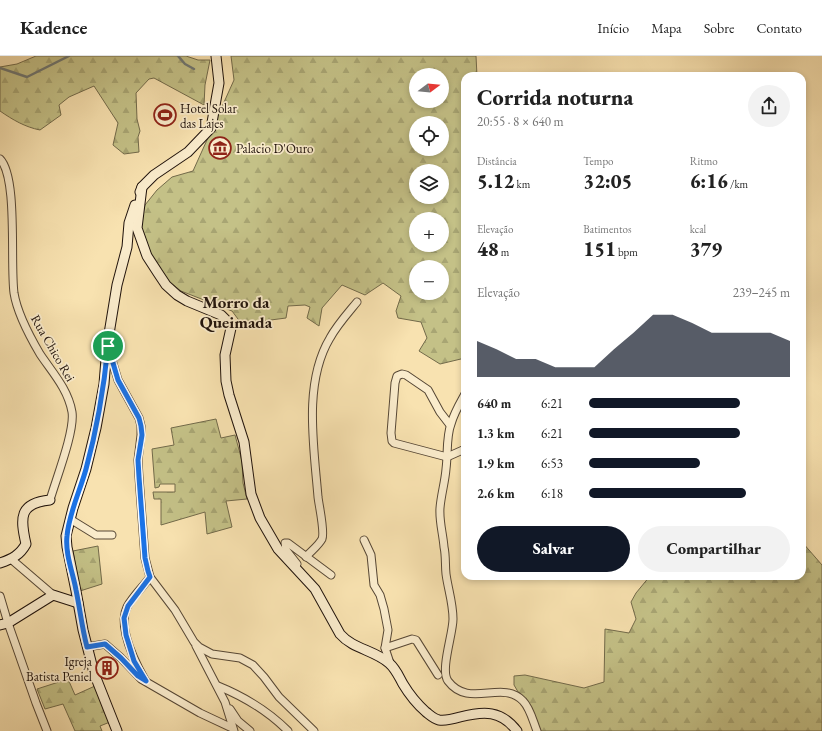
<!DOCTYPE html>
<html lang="pt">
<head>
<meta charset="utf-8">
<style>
  :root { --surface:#fff; --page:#f2f2f2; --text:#222; --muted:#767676; --line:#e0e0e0; --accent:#111827 }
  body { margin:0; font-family:"EB Garamond",serif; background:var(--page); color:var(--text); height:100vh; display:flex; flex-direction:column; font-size:15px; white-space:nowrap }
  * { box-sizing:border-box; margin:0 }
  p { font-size:13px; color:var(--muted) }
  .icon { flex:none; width:22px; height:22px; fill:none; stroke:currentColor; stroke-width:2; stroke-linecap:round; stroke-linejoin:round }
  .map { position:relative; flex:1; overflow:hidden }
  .drawer { position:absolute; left:461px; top:16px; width:345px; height:508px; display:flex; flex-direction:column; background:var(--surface); border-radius:12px; box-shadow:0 2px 6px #0003 }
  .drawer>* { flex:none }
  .needle { width:26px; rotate:74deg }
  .tools { position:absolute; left:409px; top:12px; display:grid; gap:8px }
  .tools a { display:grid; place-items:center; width:40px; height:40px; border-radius:50%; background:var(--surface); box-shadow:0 2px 6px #0003; font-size:20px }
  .pin { position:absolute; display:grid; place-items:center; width:34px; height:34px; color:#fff; margin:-17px; border:2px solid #fff; border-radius:50%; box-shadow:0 1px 4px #0007 }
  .round { display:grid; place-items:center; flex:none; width:42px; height:42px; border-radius:21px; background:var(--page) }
  .head { display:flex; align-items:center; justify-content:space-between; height:68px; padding:0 16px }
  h1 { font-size:22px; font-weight:800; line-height:30px }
  .stats { display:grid; grid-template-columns:repeat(3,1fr); gap:6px; height:68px; padding:4px 16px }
  .stats div { display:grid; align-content:center }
  .stats b { font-size:20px; font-weight:800 }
  .stats small { font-size:11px; font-weight:400 }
  .stats p { font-size:11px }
  .chart { height:112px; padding:8px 16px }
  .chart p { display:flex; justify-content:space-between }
  .chart svg { width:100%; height:72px; margin-top:4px; fill:var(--accent); opacity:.7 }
  .primary-button { display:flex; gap:8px; margin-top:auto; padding:8px 16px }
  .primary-button a { flex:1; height:46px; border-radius:24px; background:var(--accent); color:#fff; font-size:16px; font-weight:800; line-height:46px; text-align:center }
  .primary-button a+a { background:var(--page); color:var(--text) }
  ul { padding:0 16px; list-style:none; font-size:13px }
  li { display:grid; grid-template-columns:64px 48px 1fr; align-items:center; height:30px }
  li i { height:10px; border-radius:5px; background:var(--accent) }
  header { display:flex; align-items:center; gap:24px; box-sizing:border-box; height:56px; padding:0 20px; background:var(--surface); border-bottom:1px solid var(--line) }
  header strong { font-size:19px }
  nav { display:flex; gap:22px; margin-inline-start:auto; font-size:14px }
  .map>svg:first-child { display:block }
  .forest { fill:url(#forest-firs); stroke:#726a4a; fill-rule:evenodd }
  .water { fill:url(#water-waves); stroke:#6f7773 }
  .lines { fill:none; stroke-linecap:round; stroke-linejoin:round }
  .stream { stroke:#6f7773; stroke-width:2.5 }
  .street-casing { stroke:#564735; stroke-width:9 }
  .secondary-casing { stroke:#20130c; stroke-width:11 }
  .street { stroke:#faeccc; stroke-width:7 }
  .secondary { stroke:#faeccc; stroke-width:9 }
  .route-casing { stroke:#fff; stroke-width:8 }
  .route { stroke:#1a73e8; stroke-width:5 }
  .labels { text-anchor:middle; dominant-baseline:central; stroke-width:3.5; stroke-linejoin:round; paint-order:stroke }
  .poi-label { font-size:13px; fill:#20130c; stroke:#faeccc; text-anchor:start }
  .street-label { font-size:13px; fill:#20130c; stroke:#faeccc }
  .district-label { font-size:17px; font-weight:bold; fill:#20130c; stroke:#faeccc }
</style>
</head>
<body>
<header>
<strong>Kadence</strong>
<nav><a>Início</a><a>Mapa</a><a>Sobre</a><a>Contato</a></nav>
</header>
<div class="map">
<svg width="822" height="675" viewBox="0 0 822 675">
  <defs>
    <pattern id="forest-firs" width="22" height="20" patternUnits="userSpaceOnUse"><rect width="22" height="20" fill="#c4c187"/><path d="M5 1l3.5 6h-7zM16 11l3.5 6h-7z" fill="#a8a573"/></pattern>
    <pattern id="water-waves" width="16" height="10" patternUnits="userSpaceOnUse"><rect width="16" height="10" fill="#a4bab8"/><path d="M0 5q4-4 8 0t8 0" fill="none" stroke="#8d9f9d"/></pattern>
  </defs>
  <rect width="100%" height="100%" fill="#f8e2b0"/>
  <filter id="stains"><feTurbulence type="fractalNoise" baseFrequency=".005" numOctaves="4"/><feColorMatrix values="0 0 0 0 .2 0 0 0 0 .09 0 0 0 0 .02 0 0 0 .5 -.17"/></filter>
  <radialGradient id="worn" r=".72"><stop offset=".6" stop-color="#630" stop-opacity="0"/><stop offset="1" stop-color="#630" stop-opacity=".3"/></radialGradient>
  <g class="forest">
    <path d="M36,0H186L198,4H210L205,29L204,49L154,22L149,23L136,37L137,63L140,75L138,81L139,96L124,98L113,89L118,67L94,30L69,41L59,49L61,59L40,74C25,71 13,64 0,55V11L17,8Z"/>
    <path d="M231,0H476L477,20H465V302L440,308L419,295L427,282L421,266L398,262L396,255L401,240L383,227L365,239L342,229L322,252L319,270L307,262L310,251L305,249L288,250L286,262L240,268L238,263L232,255L181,235L167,224L146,190L140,169L145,149L157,134L172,121L193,115L234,24ZM416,19H442V45H416ZM416,67H442V93H416ZM416,115H442V141H416ZM416,163H442V189H416ZM416,211H442V237H416Z"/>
    <path d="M216,363L221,382L235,379L242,405L243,427L247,443L226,445L232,471L207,478L205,456L161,469V443H154L153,436H175V428H160L159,431L155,432L152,393L174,389L171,372Z"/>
    <path d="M802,486L822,509V675H541L514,629V620L525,619L584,632L604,626L605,573L629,577L636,563L631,546L636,537L650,520H802Z"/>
    <path d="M98,490L102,528L80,535L73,495Z"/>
    <path d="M68,623L75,639L95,630L110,666L100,670L102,675H75L63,648L45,653L37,633Z"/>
  </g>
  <path class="water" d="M163,52L171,57L165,66L158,61Z"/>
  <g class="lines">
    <g class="stream">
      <path d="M178,0L185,8L194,13"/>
      <path d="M0,12L27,21L69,0"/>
    </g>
    <g class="street-casing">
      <g id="street">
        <path d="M0,103C18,121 10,207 14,237C17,256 30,281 40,298C52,316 68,333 72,356C75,375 56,423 50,444"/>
        <path d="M108,291L118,324L139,362L141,370V379L138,404L139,421L145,502L150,521L175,554L194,586L199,591L212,598L240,602L253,609L264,621L279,641L314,675"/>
        <path d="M465,338C460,347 454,357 451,368C446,381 448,398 446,413C445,426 441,439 440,452C439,465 443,478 444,491C446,500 445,509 446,518C448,533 453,547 453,563C453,578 440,614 448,625C469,653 502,623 523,645C530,652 533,665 537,675"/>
        <path d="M450,369L440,356L428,334L406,319L402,318L397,320L395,327L391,377L392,385L394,387L447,401L465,393"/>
        <path d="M70,463L96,479H112"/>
        <path d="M364,484L371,499L374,529L380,539L384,553L388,574L385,592L390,607"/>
        <path d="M306,501C311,495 319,489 322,483C325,476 319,450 318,441C314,391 303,327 330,282C337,269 348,257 357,246"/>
        <path d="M11,503L53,539"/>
        <path d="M297,508L286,494L285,487H288L331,519"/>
        <path d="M0,540L8,567L36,647L47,675"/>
        <path d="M196,590L225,646L234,675"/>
        <path d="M87,591L105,588L121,602L141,623L200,657L232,672"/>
        <path d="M385,592L412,583L416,584L438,619"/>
        <path d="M145,624C135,606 117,571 127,551C133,540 143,531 150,521"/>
        <path d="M218,630C245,641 267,654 288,675"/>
        <path d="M230,653L238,665L250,675"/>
      </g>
    </g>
    <g class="secondary-casing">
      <g id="secondary">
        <path d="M142,131L137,172L147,200L158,217L166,229L177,239L187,245L221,259L229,267L231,272L225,299L226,325L229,339L244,386L251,438L260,462L278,493L315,533L340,578C353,593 374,594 389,607C396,613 399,621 403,628C409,638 417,648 426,656C430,659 434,663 439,664C446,665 453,663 460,661C484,655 501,654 517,675"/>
        <path d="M140,136L142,131L154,119L188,96L211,72L219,27L216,0"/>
        <path d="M0,507C12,503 20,499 26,488C20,462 19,447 50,444"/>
        <path d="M0,569L8,567L53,539L78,547"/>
        <path d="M117,675L94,617L83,574L76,535L67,491L66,480L73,452L86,413L96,372L104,328L107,290L117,229L127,191L129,167L135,149"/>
      </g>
    </g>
    <use href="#street" class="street"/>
    <use href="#secondary" class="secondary"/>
  </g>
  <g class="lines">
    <g class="route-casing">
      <path id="route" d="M108,290L118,324L139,362L141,370L142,379L138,404L139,421L145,502L148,515L150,521L128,550L124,562L126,579L134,605L146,625L138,620L121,602L105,588L87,591C82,572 80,553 76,534C73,517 65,498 67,480C69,457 80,435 86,413C97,373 104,331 108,290Z"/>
    </g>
    <use href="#route" class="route"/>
  </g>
  <defs>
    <g id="stadium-ring" transform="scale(1.15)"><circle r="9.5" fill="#faeccc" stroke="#8f2418" stroke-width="1.5"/><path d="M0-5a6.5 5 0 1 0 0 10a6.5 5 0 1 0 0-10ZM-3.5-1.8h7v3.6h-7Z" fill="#8f2418"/></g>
    <g id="museum-ring" transform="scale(1.15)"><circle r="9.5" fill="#faeccc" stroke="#8f2418" stroke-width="1.5"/><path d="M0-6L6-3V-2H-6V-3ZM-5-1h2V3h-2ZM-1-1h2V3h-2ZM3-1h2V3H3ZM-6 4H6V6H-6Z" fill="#8f2418"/></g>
    <g id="building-ring" transform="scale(1.15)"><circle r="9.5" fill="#faeccc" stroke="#8f2418" stroke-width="1.5"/><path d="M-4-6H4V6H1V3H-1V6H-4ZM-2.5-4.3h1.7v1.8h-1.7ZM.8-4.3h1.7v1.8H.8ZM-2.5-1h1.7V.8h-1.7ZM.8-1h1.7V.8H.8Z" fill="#8f2418"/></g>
  </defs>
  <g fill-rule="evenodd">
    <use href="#stadium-ring" x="165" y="59"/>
    <use href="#museum-ring" x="220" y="92"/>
    <use href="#building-ring" x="107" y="612"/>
  </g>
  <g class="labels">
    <g class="poi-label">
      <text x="180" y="52">Hotel Solar<tspan x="180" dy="15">das Lajes</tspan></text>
      <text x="236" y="92">Palacio D'Ouro</text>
      <text x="92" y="605" text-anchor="end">Igreja<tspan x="92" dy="15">Batista Peniel</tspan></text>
    </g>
    <g class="street-label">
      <text transform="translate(53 292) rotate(60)">Rua Chico Rei</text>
    </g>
    <g class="district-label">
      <text x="236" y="246">Morro da<tspan x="236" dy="20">Queimada</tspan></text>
    </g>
  </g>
  <rect width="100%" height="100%" filter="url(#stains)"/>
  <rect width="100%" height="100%" fill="url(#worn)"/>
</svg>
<div class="tools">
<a><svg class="needle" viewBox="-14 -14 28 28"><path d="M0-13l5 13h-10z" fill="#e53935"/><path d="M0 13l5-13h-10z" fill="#767676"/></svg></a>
<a><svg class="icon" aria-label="locate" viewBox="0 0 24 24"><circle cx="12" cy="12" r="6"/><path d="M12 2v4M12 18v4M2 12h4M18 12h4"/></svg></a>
<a><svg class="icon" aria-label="layers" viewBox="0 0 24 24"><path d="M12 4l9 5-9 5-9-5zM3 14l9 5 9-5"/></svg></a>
<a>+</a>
<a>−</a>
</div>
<div class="pin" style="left:108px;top:290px;background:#1e9e55"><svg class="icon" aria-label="arrive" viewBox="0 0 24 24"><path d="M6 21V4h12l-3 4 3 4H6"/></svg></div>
<section class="drawer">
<div class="head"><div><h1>Corrida noturna</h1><p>20:55 · 8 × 640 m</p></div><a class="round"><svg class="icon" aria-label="share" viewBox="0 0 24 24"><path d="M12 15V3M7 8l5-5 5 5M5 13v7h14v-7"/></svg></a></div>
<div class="stats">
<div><p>Distância</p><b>5.12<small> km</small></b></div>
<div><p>Tempo</p><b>32:05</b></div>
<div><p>Ritmo</p><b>6:16<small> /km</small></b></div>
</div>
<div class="stats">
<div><p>Elevação</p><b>48<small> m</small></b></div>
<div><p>Batimentos</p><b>151<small> bpm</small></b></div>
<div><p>kcal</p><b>379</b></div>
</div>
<div class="chart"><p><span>Elevação</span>239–245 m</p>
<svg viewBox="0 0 160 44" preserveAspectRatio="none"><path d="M0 44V22L10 27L20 33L30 33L40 38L50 38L60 38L70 27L80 17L90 6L100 6L110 11L120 17L130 17L140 17L150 17L160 22V44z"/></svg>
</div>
<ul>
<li><b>640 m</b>6:21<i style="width:75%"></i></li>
<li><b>1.3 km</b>6:21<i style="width:75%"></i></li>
<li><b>1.9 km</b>6:53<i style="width:55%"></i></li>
<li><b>2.6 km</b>6:18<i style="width:78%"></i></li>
</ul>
<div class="primary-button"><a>Salvar</a><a>Compartilhar</a></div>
</section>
</div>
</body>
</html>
